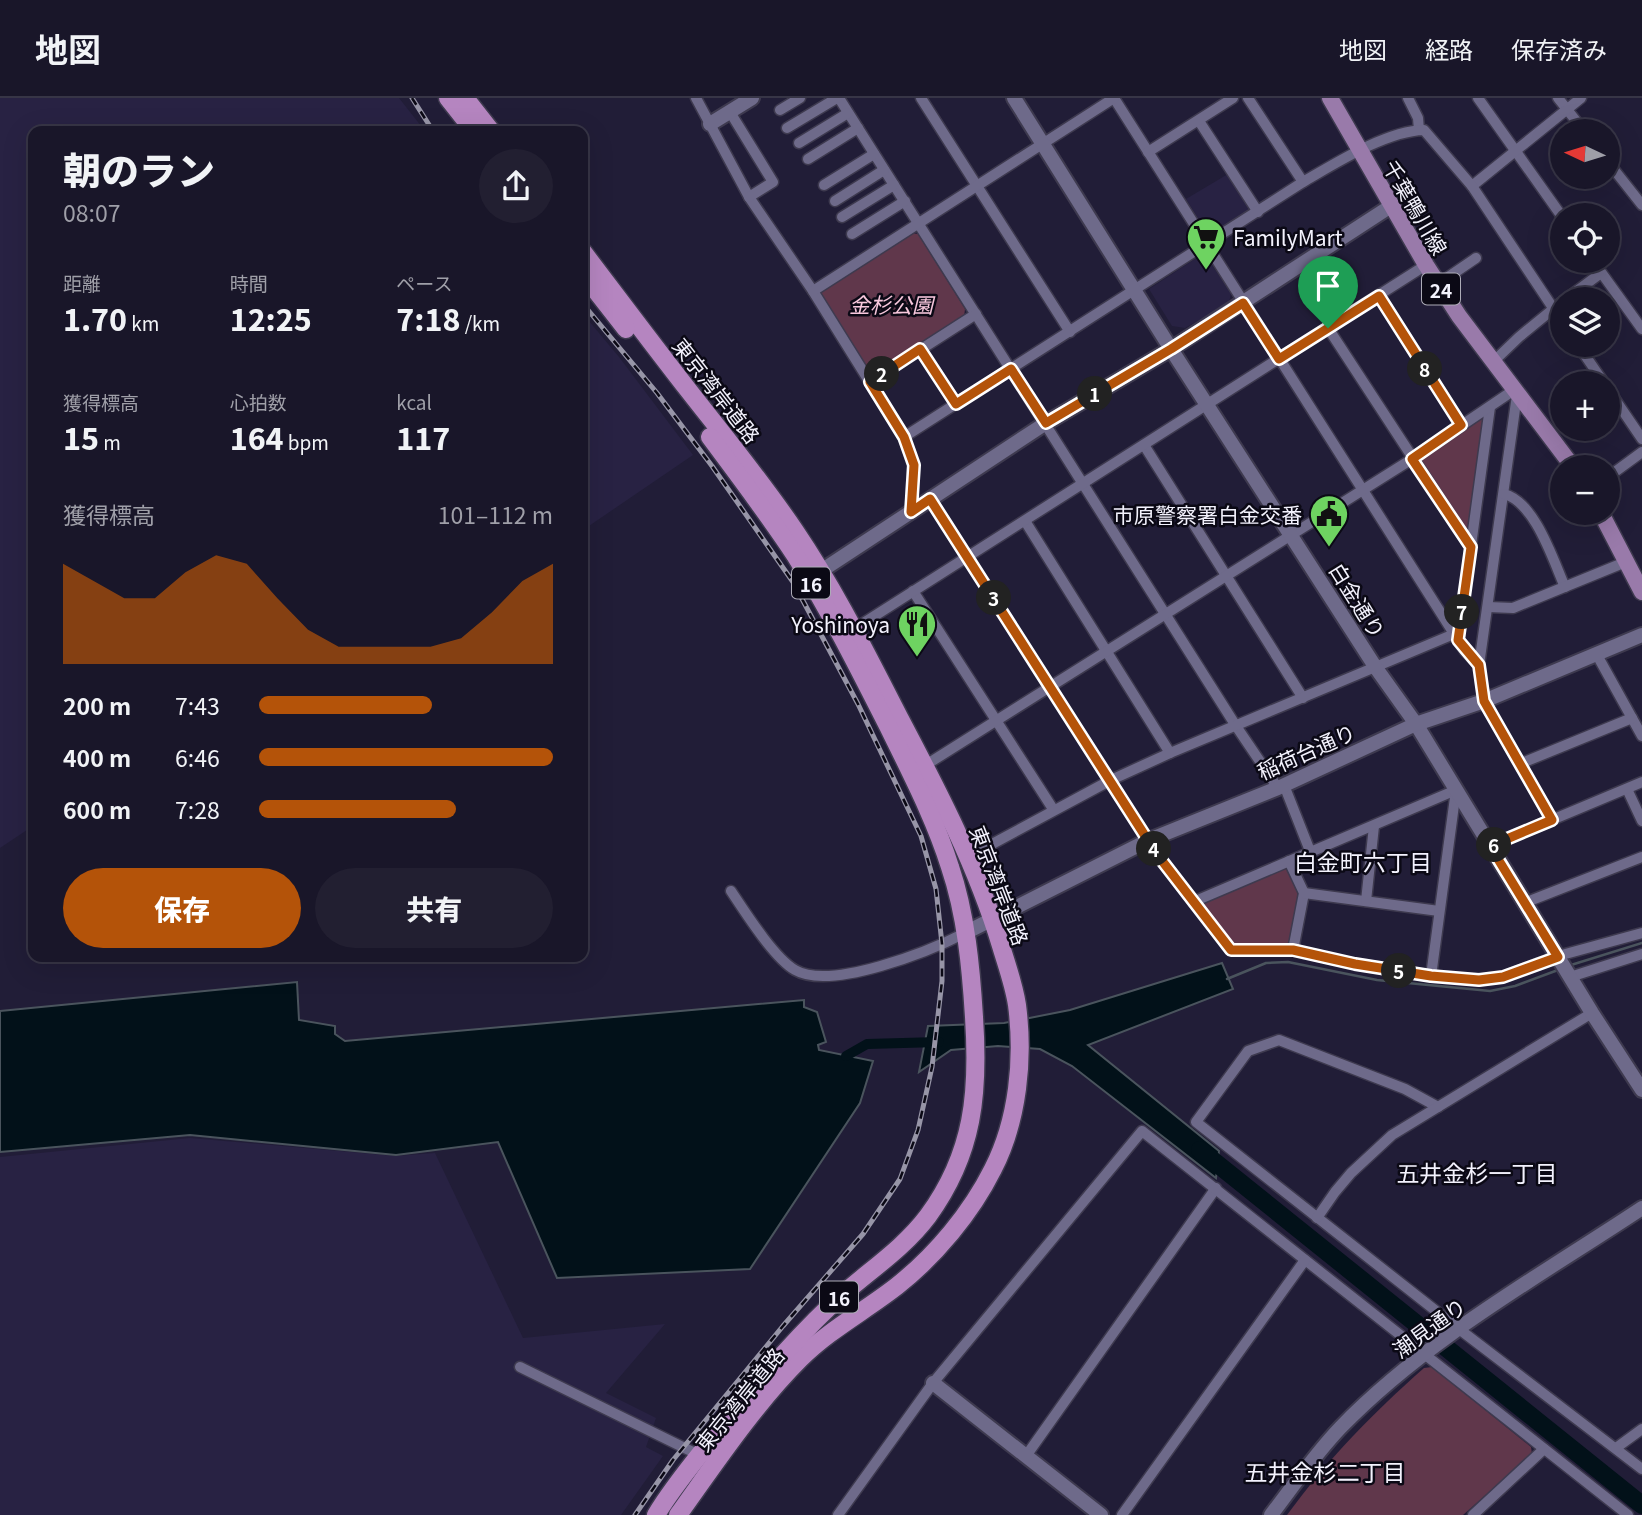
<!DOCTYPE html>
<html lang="ja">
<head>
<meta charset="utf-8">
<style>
  :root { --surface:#191629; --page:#221f31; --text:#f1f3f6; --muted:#9f9fa8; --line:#373546; --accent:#b45309 }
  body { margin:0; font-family:Georgia,"Noto Sans JP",serif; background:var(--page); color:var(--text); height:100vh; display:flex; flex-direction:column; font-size:26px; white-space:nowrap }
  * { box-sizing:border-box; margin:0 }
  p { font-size:23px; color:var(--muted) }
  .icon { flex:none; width:38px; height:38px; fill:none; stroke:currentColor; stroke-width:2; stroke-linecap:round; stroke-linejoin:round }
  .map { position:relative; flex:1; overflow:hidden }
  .details { position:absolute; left:28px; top:28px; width:560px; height:836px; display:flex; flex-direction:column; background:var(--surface); border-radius:14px; box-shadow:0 7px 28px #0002,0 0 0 2px var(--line) }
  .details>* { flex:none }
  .needle { width:46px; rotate:274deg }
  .buttons { position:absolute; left:1550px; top:21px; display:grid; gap:14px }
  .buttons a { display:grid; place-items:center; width:70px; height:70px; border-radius:50%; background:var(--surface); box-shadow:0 7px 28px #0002,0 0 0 2px var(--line); font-size:35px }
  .pin { position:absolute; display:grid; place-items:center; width:60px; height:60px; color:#fff; margin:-72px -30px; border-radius:50% 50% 50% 0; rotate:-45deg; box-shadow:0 0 7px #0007 }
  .pin .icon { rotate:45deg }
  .km { position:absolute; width:35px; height:35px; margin:-18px; border-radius:50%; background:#222; color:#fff; font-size:19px; line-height:35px; text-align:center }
  .round { display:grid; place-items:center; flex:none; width:74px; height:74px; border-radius:37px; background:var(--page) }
  .summary { display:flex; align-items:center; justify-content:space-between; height:119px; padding:0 35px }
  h1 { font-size:38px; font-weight:800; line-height:52px }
  .stats { display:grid; grid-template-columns:repeat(3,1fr); gap:10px; height:119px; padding:7px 35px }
  .stats div { display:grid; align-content:center }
  .stats b { font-size:30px; font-weight:800 }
  .stats small { font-size:19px; font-weight:400 }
  .stats p { font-size:19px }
  .chart { height:196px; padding:14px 35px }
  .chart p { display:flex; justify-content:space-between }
  .chart svg { width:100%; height:126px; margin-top:7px; fill:var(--accent); opacity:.7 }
  .action { display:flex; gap:14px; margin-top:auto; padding:14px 35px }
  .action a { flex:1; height:80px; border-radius:42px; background:var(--accent); color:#fff; font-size:28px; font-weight:800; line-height:80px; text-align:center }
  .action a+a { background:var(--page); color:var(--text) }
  ul { padding:0 35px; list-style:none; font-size:23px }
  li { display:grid; grid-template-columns:112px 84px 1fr; align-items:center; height:52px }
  li i { height:18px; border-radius:9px; background:var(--accent) }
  header { display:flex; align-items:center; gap:42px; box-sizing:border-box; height:98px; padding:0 35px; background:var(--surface); border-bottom:2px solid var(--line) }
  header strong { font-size:33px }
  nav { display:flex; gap:38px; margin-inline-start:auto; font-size:24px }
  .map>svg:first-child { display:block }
  .built { fill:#282243 }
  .green { fill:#60374b }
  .water { fill:#021119; stroke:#4a545d; stroke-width:2 }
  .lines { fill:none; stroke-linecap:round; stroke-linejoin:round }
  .stream { stroke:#4a545d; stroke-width:2.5 }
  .canal { stroke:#021119; stroke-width:10 }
  .river { stroke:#021119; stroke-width:18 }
  .street-casing { stroke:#3e3a4f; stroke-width:13 }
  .secondary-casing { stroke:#3e3a4f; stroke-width:18 }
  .primary-casing { stroke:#3e3a4f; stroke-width:19 }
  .highway-casing { stroke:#3e3a4f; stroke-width:21 }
  .street { stroke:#6e6a8a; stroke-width:10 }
  .secondary { stroke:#6e6a8a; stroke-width:14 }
  .primary { stroke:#997aaa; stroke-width:16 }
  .highway { stroke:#b585c0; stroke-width:18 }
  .rail-casing { stroke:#9795a7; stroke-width:5 }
  .rail { stroke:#0b0915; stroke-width:2.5; stroke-dasharray:8; stroke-linecap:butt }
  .route-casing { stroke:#fff; stroke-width:14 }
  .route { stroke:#b45309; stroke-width:9 }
  .labels { text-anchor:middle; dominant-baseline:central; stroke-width:5; stroke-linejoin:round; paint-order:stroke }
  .shield { fill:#0b0915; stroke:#adacb7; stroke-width:2 }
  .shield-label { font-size:19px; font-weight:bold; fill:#f3f2fd }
  .street-label { font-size:21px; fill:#f3f2fd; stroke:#0b0915 }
  .poi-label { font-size:21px; fill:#f3f2fd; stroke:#0b0915; text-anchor:end }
  .park-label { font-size:21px; font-style:italic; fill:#f8c8dd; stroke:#0b0915 }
  .neighbourhood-label { font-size:23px; fill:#f3f2fd; stroke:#0b0915 }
</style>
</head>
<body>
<header>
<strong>地図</strong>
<nav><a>地図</a><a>経路</a><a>保存済み</a></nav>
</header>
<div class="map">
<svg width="1642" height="1417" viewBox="0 0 1642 1417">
  <rect width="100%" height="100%" fill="#211d37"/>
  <g class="built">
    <path d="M0,0H399L425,33H33V728L0,750Z"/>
    <path d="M1228,76L1249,108L1247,115L1214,136L1206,133L1186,101Z"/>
    <path d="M1204,155L1231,195L1229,205L1185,230L1172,228L1149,191Z"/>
    <path d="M583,216L619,259L693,357L583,432Z"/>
    <path d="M190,1040L396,1058L435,1055L523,1240L665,1226L606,1295L656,1320L646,1349L663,1358L621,1417H0V1059Z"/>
  </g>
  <g class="green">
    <path d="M911,135L918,136L965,211L964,219L875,276L869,275L819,199L821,192Z"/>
    <path d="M1490,309L1471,449L1412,361Z"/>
    <path d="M1289,763L1304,795L1293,852H1231L1193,804Z"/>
    <path d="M1432,1269L1531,1349L1532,1356L1463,1417H1287C1328,1361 1372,1316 1424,1270Z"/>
  </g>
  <g class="water">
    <path d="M1222,865L1233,891L1088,947L1219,1053L1216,1080L1072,968L1040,951L998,948L951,952L919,974L928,928L1004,925L1070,912Z"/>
    <path d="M297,884L299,922L335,928V936L345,943L804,902V909L817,914L826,944L818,947L819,952L873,963L860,1005L750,1171L557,1180L498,1044L396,1057L190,1037L0,1054V913Z"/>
  </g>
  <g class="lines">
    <g class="stream">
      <path d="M1571,867L1642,845"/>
      <path d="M1227,881L1266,865L1288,864L1377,882L1490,893L1515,888L1558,872"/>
    </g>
    <path class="canal" d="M846,958L867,946L939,944"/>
    <path class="river" d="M1200,1052L1642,1407"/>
    <g class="street-casing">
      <g id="street">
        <path d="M696,0L749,99L813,193L904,339L913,367L911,414"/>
        <path d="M839,0L1236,628L1278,690"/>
        <path d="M921,0L1070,234"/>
        <path d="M1114,0L1465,553L1479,567"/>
        <path d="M1248,0L1303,84"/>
        <path d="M1408,0L1418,20L1419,32"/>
        <path d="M1478,0L1563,120"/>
        <path d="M1558,0L1584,33"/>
        <path d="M780,12L800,0"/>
        <path d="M730,14L773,84L749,99"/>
        <path d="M1199,23L1258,114"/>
        <path d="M787,30L837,0"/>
        <path d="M799,45L848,15"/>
        <path d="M1148,54L1233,0"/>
        <path d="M808,61L858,30"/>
        <path d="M1608,64L1642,107"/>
        <path d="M824,87L874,56"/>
        <path d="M1472,88L1581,0"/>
        <path d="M835,103L884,72"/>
        <path d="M842,119L894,87"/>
        <path d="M852,136L905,103"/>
        <path d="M1593,163L1642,231"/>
        <path d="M1438,186L1476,160"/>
        <path d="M813,193L1114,0"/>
        <path d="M1379,197L1461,326"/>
        <path d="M1566,201L1601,175"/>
        <path d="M1328,230L1471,449"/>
        <path d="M1578,247L1604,285"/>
        <path d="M921,251L956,306"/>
        <path d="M1493,264L1519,239L1563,203"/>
        <path d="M870,284L976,216"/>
        <path d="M1608,291L1642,341"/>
        <path d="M1517,297L1479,567L1484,603L1552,722"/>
        <path d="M904,339L1303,84C1336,65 1386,33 1424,32L1472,88L1563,225"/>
        <path d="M1144,347L1303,600"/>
        <path d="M1608,379L1642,354"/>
        <path d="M1504,396C1535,404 1553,462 1565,489"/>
        <path d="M930,401L1156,755L1231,852H1293L1355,866L1431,878L1479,882L1503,879L1558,858L1642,835"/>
        <path d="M1025,423L1170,655"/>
        <path d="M913,493L1053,711"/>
        <path d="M1488,509L1513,510L1628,463"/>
        <path d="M854,531L1426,167"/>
        <path d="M1458,542L1490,309"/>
        <path d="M1597,557L1642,638"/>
        <path d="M1522,665L1632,620"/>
        <path d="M921,670L1412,361L1514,292"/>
        <path d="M1284,687L1310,753"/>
        <path d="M1627,691L1642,723"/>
        <path d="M1490,748L1642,684"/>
        <path d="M968,759L1111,682L1170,655L1454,536"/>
        <path d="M1289,763L1304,795L1293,852"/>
        <path d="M731,793C745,814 774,860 795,872C831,893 930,853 965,835"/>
        <path d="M1304,795L1439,813"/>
        <path d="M1366,803L1374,728"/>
        <path d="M1193,804L1456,692"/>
        <path d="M1524,805L1642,759"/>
        <path d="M1431,878L1456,692"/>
        <path d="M1570,879L1642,856"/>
        <path d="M1438,1009L1405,991L1279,942L1248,953L1196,1024L1459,1231L1642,1371"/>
        <path d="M1317,1120L1335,1094L1351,1075L1392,1037L1592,915"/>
        <path d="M520,1269L703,1359"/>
        <path d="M1616,1350L1642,1331"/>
        <path d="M1026,1358L1216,1090"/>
        <path d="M838,1417L933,1285L1142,1033L1628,1417"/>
        <path d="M1122,1417L1305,1162"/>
        <path d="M1473,1417L1544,1351"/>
      </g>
    </g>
    <g class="secondary-casing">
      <g id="secondary">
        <path d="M1014,0L1171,251L1376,570L1416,626L1592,915L1642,992"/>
        <path d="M710,26L752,0"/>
        <path d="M821,473L1046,325L1171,251L1391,108"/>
        <path d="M965,835L1149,742L1278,690L1416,626L1484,603L1642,537"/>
        <path d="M933,1285L1101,1417"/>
        <path d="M1271,1417C1294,1387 1315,1356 1341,1329C1425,1242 1541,1177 1642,1110"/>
      </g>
    </g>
    <g class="primary-casing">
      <g id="primary">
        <path d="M1330,0L1426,167L1459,218L1573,369"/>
        <path d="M1601,415L1642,494"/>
      </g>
    </g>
    <g class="highway-casing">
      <g id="highway">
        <path d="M448,0L474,33"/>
        <path d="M465,0L491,33"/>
        <path d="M583,154C618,200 653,247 689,293C725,339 762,384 795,433C835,492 866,555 899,619C938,693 977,768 1001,848C1007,868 1014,887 1017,907C1024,961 1018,1022 993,1071C971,1115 936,1157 897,1188C865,1213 829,1232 800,1261C754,1307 716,1364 678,1417"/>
        <path d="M583,176L626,231"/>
        <path d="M656,1417C672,1390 693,1365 713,1340C750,1294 787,1249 830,1208C862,1177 901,1154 928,1118C974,1055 979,994 974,919C971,870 966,816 950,769C935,721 911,675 889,630C859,571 830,513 795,457C768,416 739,378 710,339"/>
      </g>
    </g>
    <use href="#street" class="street"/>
    <use href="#secondary" class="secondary"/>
    <use href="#primary" class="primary"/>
    <use href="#highway" class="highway"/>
    <g class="rail-casing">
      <g id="rail">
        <path d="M412,0L433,33"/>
        <path d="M583,206L657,295L712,368L793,484L858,606L921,738L936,791L942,846V883L932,969L918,1032L900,1081L863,1136L783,1228L673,1362L635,1417"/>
      </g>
    </g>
    <use href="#rail" class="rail"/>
  </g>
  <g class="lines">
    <g class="route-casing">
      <path id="route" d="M1379,198L1461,327L1412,361L1471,449L1458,542L1479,567L1484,603L1552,722L1490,748L1558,859L1503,879L1479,882L1431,878L1355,866L1293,852H1231L1156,755L930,401L911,414L914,367L904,339L870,284L920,251L956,306L1011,271L1046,325L1171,251L1243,205L1279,261Z"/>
    </g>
    <use href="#route" class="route"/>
  </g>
  <defs>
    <g id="supermarket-pin" transform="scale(2.0125)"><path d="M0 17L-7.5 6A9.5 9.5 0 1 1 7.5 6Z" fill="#6ed361" stroke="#0b0915"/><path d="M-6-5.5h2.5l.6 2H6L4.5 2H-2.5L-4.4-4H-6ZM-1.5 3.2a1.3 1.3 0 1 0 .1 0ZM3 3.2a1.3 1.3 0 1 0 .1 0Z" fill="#111"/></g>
    <g id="civic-pin" transform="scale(2.0125)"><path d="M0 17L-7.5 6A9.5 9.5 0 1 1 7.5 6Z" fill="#6ed361" stroke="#0b0915"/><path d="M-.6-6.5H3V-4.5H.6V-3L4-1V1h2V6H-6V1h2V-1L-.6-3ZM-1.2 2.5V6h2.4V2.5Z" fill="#111"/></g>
    <g id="restaurant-pin" transform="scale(2.0125)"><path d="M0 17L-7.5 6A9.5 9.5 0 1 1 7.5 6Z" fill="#6ed361" stroke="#0b0915"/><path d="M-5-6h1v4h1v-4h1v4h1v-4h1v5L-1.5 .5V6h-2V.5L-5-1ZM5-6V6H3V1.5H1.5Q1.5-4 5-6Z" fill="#111"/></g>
  </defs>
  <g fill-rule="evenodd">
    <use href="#supermarket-pin" x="1206" y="139"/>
    <use href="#civic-pin" x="1329" y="416"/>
    <use href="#restaurant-pin" x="917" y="526"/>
  </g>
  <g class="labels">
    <g class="shield">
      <rect x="1422" y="175.5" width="38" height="31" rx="5"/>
      <rect x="792" y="469.5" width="38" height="31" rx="5"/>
      <rect x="820" y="1183.5" width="38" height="31" rx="5"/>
    </g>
    <g class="shield-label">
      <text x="1441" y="191">24</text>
      <text x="811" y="485">16</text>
      <text x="839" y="1199">16</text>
    </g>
    <g class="street-label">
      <text transform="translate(1416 109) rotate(60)">千葉鴨川線</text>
      <text transform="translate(717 292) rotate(52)">東京湾岸道路</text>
      <text transform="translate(1358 502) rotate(58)">白金通り</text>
      <text transform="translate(1306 653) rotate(-24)">稲荷台通り</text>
      <text transform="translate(1000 787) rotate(69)">東京湾岸道路</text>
      <text transform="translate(1429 1229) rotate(-36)">潮見通り</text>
      <text transform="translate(739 1301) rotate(-51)">東京湾岸道路</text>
    </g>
    <g class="poi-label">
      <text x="1233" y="139" text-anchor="start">FamilyMart</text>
      <text x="1302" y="416">市原警察署白金交番</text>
      <text x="890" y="526">Yoshinoya</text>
    </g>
    <g class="park-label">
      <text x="891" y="206">金杉公園</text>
    </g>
    <g class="neighbourhood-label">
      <text x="1363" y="763">白金町六丁目</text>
      <text x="1477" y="1074">五井金杉一丁目</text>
      <text x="1325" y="1373">五井金杉二丁目</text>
    </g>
  </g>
</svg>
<div class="buttons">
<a><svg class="needle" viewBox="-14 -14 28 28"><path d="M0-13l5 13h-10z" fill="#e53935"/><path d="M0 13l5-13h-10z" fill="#9f9fa8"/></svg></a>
<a><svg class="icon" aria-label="locate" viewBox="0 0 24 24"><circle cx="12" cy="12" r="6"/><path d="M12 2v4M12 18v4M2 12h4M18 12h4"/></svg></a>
<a><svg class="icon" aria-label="layers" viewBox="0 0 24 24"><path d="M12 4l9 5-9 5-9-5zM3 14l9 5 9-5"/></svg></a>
<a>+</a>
<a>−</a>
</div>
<div class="pin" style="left:1328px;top:230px;background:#1e9e55"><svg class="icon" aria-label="arrive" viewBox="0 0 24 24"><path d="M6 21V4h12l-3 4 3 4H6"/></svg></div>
<b class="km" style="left:1095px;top:296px">1</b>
<b class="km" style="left:882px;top:276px">2</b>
<b class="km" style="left:994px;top:500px">3</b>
<b class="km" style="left:1154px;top:751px">4</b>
<b class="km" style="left:1399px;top:873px">5</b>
<b class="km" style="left:1494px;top:747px">6</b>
<b class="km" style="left:1462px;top:514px">7</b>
<b class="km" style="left:1425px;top:271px">8</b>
<section class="details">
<div class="summary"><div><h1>朝のラン</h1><p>08:07</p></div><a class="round"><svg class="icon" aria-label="share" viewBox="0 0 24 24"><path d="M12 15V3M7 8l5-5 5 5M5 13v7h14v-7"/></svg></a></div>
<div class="stats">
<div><p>距離</p><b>1.70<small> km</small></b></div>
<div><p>時間</p><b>12:25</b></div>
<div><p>ペース</p><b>7:18<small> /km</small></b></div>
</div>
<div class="stats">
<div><p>獲得標高</p><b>15<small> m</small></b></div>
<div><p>心拍数</p><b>164<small> bpm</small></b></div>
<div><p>kcal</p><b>117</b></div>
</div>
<div class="chart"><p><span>獲得標高</span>101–112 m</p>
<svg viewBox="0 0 160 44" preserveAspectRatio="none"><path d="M0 44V9L10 15L20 21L30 21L40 12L50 6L60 9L70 21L80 32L90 38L100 38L110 38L120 38L130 35L140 26L150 15L160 9V44z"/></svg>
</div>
<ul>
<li><b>200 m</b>7:43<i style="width:59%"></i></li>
<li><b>400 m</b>6:46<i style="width:100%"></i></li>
<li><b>600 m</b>7:28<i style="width:67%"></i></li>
</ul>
<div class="action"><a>保存</a><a>共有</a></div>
</section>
</div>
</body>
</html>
